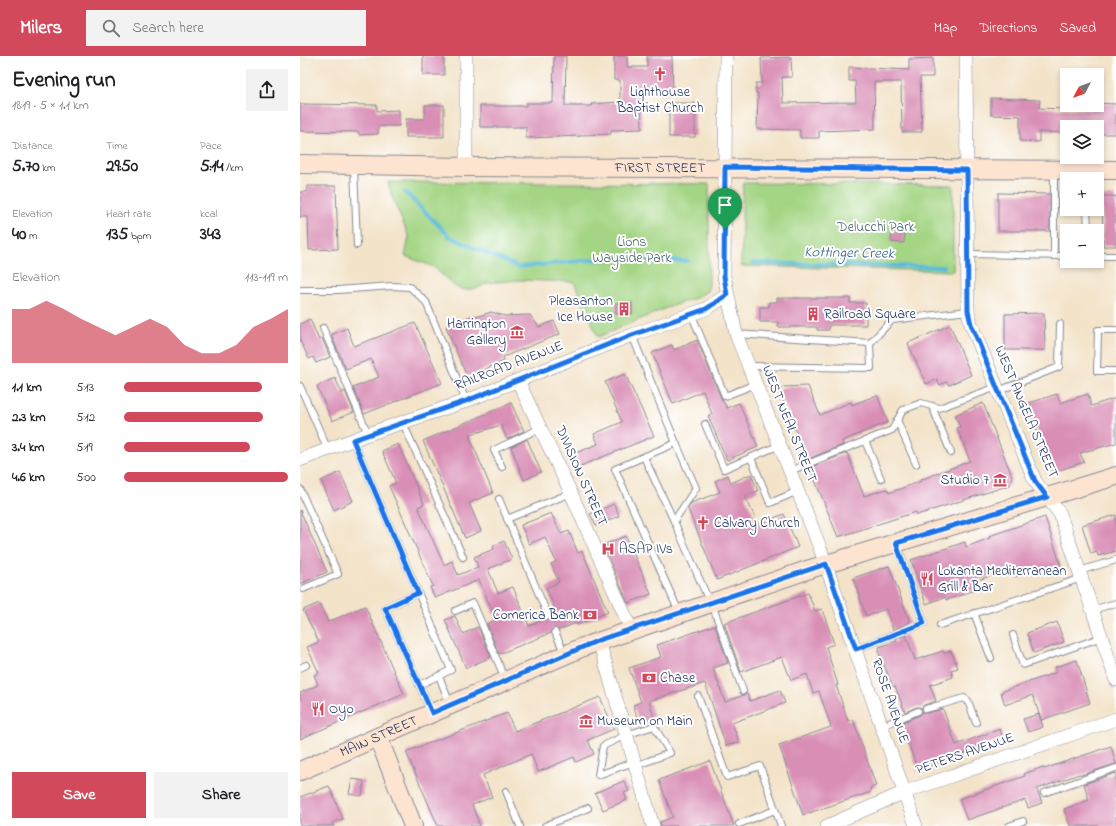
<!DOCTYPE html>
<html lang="en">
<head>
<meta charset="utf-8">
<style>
  :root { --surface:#fff; --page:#f2f2f2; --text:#202124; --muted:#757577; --accent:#d1495b }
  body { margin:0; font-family:"Indie Flower",sans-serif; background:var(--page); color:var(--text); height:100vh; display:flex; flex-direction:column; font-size:15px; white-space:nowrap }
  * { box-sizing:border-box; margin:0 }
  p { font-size:13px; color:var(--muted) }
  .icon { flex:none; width:22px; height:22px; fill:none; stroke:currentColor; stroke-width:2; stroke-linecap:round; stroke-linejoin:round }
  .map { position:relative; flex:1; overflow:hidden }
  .panel { display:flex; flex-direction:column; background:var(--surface); width:300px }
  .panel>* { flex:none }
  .needle { width:26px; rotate:229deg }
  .fabs { position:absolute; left:760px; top:12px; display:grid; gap:8px }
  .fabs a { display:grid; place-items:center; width:44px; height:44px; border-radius:0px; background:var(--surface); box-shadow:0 2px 6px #0003; font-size:20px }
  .pin { position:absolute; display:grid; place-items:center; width:34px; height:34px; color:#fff; margin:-41px -17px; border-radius:50% 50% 50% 0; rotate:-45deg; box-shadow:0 0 4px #0007 }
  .pin .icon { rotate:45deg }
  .round { display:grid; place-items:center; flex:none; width:42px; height:42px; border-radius:0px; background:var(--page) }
  .summary { display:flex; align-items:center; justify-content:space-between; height:68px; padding:0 12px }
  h1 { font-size:22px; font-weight:800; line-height:30px }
  .figures { display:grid; grid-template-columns:repeat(3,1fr); gap:6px; height:68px; padding:4px 12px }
  .figures div { display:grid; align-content:center }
  .figures b { font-size:17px; font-weight:800 }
  .figures small { font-size:11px; font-weight:400 }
  .figures p { font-size:11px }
  .chart { height:112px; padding:8px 12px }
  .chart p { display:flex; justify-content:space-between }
  .chart svg { width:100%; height:72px; margin-top:4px; fill:var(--accent); opacity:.7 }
  .button { display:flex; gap:8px; margin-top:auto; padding:8px 12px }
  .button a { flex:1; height:46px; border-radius:0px; background:var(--accent); color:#fff; font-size:16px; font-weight:800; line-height:46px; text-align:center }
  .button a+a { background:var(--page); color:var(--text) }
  ul { padding:0 12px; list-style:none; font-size:13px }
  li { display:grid; grid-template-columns:64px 48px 1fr; align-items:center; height:30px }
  li i { height:10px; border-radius:5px; background:var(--accent) }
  header { display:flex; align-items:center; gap:24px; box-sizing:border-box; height:56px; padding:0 20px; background:var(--accent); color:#fff }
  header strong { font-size:19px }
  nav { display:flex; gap:22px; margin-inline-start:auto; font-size:14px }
  .search { width:280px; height:36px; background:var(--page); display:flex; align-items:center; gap:10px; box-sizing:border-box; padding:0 14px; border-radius:0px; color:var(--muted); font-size:15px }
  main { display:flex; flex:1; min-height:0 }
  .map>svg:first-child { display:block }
  .green { fill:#a4d584; stroke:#608271 }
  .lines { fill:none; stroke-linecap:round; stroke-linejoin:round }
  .stream { stroke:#59bbd8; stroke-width:4 }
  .building { fill:#d98eb6 }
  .lane-casing { stroke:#878994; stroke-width:8 }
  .street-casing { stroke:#878994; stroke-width:14 }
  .secondary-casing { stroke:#878994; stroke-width:20 }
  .lane { stroke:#fff; stroke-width:6 }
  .street { stroke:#fff; stroke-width:13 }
  .secondary { stroke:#fde4d1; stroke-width:18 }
  .route-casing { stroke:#fff; stroke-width:8 }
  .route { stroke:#1a73e8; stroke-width:5 }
  .labels { text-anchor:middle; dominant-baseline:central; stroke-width:4; stroke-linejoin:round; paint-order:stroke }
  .poi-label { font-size:14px; fill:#1b2f5e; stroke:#fff; text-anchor:start }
  .street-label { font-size:14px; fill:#1b2f5e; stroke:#fff }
  .park-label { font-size:14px; fill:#446169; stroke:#fff }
  .water-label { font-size:15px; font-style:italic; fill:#316089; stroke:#fff }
</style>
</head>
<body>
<header>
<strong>Milers</strong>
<div class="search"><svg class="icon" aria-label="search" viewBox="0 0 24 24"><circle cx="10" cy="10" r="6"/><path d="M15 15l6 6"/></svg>Search here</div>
<nav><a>Map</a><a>Directions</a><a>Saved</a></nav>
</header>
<main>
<section class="panel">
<div class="summary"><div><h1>Evening run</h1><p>18:19 · 5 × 1.1 km</p></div><a class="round"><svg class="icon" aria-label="share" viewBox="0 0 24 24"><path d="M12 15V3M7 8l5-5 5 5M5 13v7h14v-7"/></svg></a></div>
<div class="figures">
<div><p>Distance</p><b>5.70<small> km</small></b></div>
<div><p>Time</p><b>29:50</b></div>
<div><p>Pace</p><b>5:14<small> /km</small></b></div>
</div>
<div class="figures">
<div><p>Elevation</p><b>40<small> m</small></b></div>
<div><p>Heart rate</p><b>135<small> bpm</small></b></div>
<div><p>kcal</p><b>343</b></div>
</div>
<div class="chart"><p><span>Elevation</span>113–119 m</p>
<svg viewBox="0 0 160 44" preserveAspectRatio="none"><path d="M0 44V11L10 11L20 6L30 11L40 17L50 22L60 27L70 22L80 17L90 22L100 33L110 38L120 38L130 33L140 22L150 17L160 11V44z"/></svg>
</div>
<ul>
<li><b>1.1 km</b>5:13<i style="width:84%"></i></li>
<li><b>2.3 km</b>5:12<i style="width:85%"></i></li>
<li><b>3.4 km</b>5:19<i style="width:77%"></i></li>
<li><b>4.6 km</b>5:00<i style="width:100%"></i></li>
</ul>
<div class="button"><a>Save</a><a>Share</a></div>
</section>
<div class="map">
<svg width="816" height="770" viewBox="0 0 816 770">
  <rect width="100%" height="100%" fill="#fff"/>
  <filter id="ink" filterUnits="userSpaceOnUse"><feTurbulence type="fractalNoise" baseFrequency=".025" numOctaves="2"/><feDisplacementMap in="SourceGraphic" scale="8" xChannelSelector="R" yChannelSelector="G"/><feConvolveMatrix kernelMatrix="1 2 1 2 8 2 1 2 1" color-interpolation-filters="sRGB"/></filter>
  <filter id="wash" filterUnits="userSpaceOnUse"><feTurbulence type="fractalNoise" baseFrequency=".012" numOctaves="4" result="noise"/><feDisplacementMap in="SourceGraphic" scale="16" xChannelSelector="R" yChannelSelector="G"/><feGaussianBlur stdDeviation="0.9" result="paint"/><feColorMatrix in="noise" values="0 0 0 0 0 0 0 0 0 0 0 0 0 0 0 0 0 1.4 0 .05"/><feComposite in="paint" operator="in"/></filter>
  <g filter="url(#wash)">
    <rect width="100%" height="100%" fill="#f3e3c9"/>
    <g class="green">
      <path d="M88,126L409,128V229L407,235L398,241L369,251L298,281L274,226L219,224L187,227L178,232L163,234L154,230L134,211L105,200L109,181L92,141Z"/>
      <path d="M443,127L653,129V215L441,210Z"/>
    </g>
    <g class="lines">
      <g class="stream">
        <path d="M105,136L150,181L218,211L301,203L388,205"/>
        <path d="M453,207L644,211"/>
      </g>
    </g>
    <g id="blocks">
      <g class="building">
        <rect x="123" y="0" width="21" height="19"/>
        <path d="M254,0H266L265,50H292L291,48L320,46V24H314V0H327V11H347V0H372L373,37L341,38L342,73L311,74V78L282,79V80L226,82V71H180V50H226V47H253Z"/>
        <path d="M491,1L492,21H482L483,47L556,46L555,25H549V11L609,14V3L633,2V21H620L622,76H602L601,26H574L575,73L519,75V82H500V74L457,73L458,37H456V27H462L461,2Z"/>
        <path d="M691,42L740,44L739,52L793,54V49H797V47L816,48V78H797V71H767V77L739,76V86L720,85V60L691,59Z"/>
        <rect x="369" y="47" width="26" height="34"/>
        <path d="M0,48L77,49V55L99,54V70H78V78L59,79V76L0,75Z"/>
        <path d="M125,49H144V81H106V63H125Z"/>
        <path d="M7,130H36L38,193L9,194L8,161H0V136H7Z"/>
        <path d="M698,137L750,138V175H698Z"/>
        <path d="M802,140H816V190H803Z"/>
        <path d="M592,175L605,176L604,187L591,186Z"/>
        <path d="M477,242H550V247H566V269H529V274H517V271H478V266H460V251H469V246H477Z"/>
        <rect x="316" y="247" width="16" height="11"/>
        <path d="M191,256L205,260L230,259L239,271L254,265L260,278L203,301L204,305L167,321L146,271L173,259L179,260Z"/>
        <path d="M744,257L745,294H705V258Z"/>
        <path d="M10,263L19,284L22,282L30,301L16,307L13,301L9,303L0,284V268Z"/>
        <path d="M115,267L142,327L64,358L53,332L79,321L71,303L46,313L31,279L47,272L54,290Z"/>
        <path d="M650,269L671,319L649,329L647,326L639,329L637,323L626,328L608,287Z"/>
        <path d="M397,284L421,342L427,352L439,347L458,391L427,404L408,360L412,358L403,335L373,348L352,297L372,289L374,294Z"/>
        <path d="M325,318L354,380L278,411L273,398L298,388L294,378L322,366L305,326Z"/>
        <path d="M35,322L42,337L45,335L54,356L32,365L17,330Z"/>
        <path d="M508,330L520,359L551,346L552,349L577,339L588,366L542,385L543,389L508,403L479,335L483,331Z"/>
        <path d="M757,338L760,347L788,338L791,350L816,342V387L780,397L784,406L754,416L726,348Z"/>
        <path d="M211,347L224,375L207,383L201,369L169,379L193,437L169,447L181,475L165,482L123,385Z"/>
        <path d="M683,347L712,420L710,429L617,459L616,456L538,481L512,417H514L511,411L547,397L564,440L587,433L589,437L621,425L620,424L670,405L657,372L660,371L655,359Z"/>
        <path d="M227,383L241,416L224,424L211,391Z"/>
        <path d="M98,388L124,448L118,451L144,509L152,505L158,519L178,511L174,501L194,493L193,490L204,485L212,503L188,513L198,537L213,531L229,570L245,563L250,564L257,558L246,532L259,526L251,508L256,506L245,481L229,488L221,469L251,457L261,478L269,475L278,497L282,495L308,556L277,569L276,567L259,574L254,572L251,577L199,598L187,568L196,563L179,524L135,542L130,531L133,530L89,430L96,427L82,395Z"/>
        <path d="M40,416L53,445L34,454L21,425Z"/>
        <path d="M451,418L458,435L445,440L458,468L484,458L498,491L417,524L388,453L391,447L420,436L415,425L428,419L431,427Z"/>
        <path d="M314,448L319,460L296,470L290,458Z"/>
        <path d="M0,454L27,516L0,528Z"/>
        <path d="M816,459V495L798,500L797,496L791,498L782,469Z"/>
        <path d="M745,461L761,510L746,515L745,511L714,521L711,513L678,524L681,532L646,544L645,541L626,548L611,504L665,486L666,491L690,482L689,480Z"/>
        <path d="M326,480L351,538L328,547L303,489Z"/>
        <path d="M589,510L610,566L593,574L586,553L566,560L553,522Z"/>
        <path d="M508,537L515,555L522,553L534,588L526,591L538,629H536L548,665L553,663L576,730L570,732L571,736L503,759L479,689L531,671L519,635L513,637L507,618L491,624L482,601L441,616L424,567Z"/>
        <path d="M19,547L28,566L65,550L104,638L0,683V637L18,629L14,619L19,617L7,591L19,586L3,554Z"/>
        <path d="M155,560L163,578L178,571L191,601L166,612L145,564Z"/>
        <path d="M757,566L764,586L734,597L727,577Z"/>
        <path d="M415,569L428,607L413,612L425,646L447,638L450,645L480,634L485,647L432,667L439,686L426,690L405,627L349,645L354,661L339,666L333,649L341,646L329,612L361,601L357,589Z"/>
        <path d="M606,579L615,604L643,595L644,597L651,595L658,612L651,614L653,621L630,629L636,645L624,649L622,652L617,651L605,656L595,630L593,631L578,595L580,594L579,591L597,585L596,582Z"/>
        <path d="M777,604L790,647L741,664L733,639L705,649L701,636L757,616L755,611Z"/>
        <path d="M300,641L314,673L288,684L294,698L276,706L274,701L238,716L231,698L183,719L192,741L172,749L180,770H138L106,696L207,657L215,675Z"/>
        <path d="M643,653L656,689L700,673L703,683L618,715L601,667L620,659L622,656L627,657Z"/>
        <path d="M739,658L743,671L728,676L723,663Z"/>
        <path d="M811,690L816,708L781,719L780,718L771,721L737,733L742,747L728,752L725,744L667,764L659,743L725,720L724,718L743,711L744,713Z"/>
        <path d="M410,705L434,770H361L360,766L373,761L359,724Z"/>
        <path d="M816,717V770H770L764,753L789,744L784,728Z"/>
        <path d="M52,723L64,725L62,740L49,738Z"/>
        <path d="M324,725L329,735L324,737L327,744L303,754L295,737Z"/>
        <path d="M29,730L43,763L32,767L34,770H0V741Z"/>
      </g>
    </g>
  </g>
  <g filter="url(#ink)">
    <use href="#blocks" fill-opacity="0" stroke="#878994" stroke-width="1"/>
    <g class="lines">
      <g class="lane-casing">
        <g id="lane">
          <path d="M54,111L57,189"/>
          <path d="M787,153L788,175"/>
          <path d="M667,198L767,200"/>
          <path d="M754,200V116"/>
          <path d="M797,200H816"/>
          <path d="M0,234H38L92,230L110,231L126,246L166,345"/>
          <path d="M391,257L425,340L456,328"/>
          <path d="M23,272L68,378"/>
          <path d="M816,274H798L797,315H816"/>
          <path d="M436,278L570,287L571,312L448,310"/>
          <path d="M332,279L376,387"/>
          <path d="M570,287L592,264L668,255"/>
          <path d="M0,330L28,394"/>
          <path d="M698,335L759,311L760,268"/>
          <path d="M632,350L651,397"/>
          <path d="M597,364L616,408"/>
          <path d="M103,367L163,501"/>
          <path d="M405,368L424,413L480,389"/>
          <path d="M53,384L151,614L119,629"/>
          <path d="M565,385L581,423"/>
          <path d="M344,401L374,465"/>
          <path d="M451,402L470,447L498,435"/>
          <path d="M202,411L194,394L241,372"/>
          <path d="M490,415L592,374L603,354L621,347L639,352L697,331"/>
          <path d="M0,433L38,518L3,533"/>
          <path d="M199,443L248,560"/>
          <path d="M207,463L271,437"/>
          <path d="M779,515L816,504"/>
          <path d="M118,537L85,552L131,655"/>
          <path d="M412,548L443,635"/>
          <path d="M792,554L816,547"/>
          <path d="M155,555L173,547L205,623"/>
          <path d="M379,556L315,413L376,387L396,432L374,465L409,545"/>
          <path d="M674,557L691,602"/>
          <path d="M640,569L782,522"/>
          <path d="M255,576L265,598"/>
          <path d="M713,579L723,609L802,581"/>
          <path d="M556,593L624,567L597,488"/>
          <path d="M0,612L6,609"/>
          <path d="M139,620L150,648"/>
          <path d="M398,640L427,721L460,710L481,770"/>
          <path d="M626,653L664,642L668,645L676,667"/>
          <path d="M582,670L618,655"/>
          <path d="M334,706L298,719L303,690L326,679L354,670L370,697L335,710"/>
          <path d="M206,735L220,770"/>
          <path d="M744,737L816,712"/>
          <path d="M439,768L475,754"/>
          <path d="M245,770L288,752"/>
          <path d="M709,770L723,765"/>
        </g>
      </g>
      <g class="street-casing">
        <g id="street">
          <path d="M426,0L424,220L436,278L519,489L616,770"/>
          <path d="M666,0L668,255L671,268L735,425L760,458L816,624"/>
          <path d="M166,111V0"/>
          <path d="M218,325L271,437L331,573"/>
          <path d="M0,404L68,378L166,345L332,279L406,253L427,239"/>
          <path d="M299,585L353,770"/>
          <path d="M527,770L605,736L816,663"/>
        </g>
      </g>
      <g class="secondary-casing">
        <g id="secondary">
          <path id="s1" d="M0,108L166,111L816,114"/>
          <path d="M78,681L113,770"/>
          <path id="s2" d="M0,715L283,591L510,513L816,420"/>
        </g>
      </g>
      <use href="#lane" class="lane"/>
      <use href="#street" class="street"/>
      <use href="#secondary" class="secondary"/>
    </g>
  </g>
  <g class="lines" filter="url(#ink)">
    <g class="route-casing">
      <path id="route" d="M425,111L667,114L668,255L671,268L735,425L747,441L596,487L624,567L556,593L526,508L299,584L132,657L85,552L118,537L53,384L166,345L332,279L406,253L427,239L424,220Z"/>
    </g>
    <use href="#route" class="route"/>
  </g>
  <defs>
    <g id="church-bare" transform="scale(1.08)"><path d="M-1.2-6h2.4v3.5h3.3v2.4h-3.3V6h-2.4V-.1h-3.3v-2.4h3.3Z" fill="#d1495b" stroke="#fff" stroke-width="2.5" paint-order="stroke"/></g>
    <g id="building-bare" transform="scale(1.08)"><path d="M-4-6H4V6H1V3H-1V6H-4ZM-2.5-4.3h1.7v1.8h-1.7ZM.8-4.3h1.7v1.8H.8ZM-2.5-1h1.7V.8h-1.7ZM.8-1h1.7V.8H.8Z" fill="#d1495b" stroke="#fff" stroke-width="2.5" paint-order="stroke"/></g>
    <g id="museum-bare" transform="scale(1.08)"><path d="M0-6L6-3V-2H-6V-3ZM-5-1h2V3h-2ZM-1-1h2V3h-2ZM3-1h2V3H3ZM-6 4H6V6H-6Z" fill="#d1495b" stroke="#fff" stroke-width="2.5" paint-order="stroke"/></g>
    <g id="hospital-bare" transform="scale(1.08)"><path d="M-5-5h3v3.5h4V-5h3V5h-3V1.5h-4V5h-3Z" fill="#d1495b" stroke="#fff" stroke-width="2.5" paint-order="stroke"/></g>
    <g id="restaurant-bare" transform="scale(1.08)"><path d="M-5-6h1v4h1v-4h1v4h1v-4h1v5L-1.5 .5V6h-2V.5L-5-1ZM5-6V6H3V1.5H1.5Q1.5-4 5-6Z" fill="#d1495b" stroke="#fff" stroke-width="2.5" paint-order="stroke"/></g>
    <g id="bank-bare" transform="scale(1.08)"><path d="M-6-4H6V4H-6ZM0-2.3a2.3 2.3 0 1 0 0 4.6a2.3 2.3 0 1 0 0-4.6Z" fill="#d1495b" stroke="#fff" stroke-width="2.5" paint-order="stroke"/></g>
  </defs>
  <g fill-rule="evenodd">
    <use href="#church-bare" x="360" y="18"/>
    <use href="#building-bare" x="324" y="253"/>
    <use href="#building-bare" x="513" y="258"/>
    <use href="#museum-bare" x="217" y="276"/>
    <use href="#museum-bare" x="700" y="424"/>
    <use href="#church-bare" x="403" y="467"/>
    <use href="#hospital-bare" x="308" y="493"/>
    <use href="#restaurant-bare" x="627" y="523"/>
    <use href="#bank-bare" x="290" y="559"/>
    <use href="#bank-bare" x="349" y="622"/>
    <use href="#restaurant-bare" x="18" y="653"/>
    <use href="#museum-bare" x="286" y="665"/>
  </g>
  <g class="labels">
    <g class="poi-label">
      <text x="360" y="36" text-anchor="middle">Lighthouse<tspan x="360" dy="16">Baptist Church</tspan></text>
      <text x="313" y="245" text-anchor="end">Pleasanton<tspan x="313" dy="16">Ice House</tspan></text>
      <text x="524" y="258">Railroad Square</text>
      <text x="206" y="268" text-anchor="end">Harrington<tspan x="206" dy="16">Gallery</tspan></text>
      <text x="689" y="424" text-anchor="end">Studio 7</text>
      <text x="414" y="467">Calvary Church</text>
      <text x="319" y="493">ASAP IVs</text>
      <text x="638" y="515">Lokanta Mediterranean<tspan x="638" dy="16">Grill &amp; Bar</tspan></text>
      <text x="279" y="559" text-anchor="end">Comerica Bank</text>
      <text x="360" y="622">Chase</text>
      <text x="29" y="653">Oyo</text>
      <text x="297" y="665">Museum on Main</text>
    </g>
    <g class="street-label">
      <text stroke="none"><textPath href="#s1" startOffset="360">FIRST STREET</textPath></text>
      <text transform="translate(209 310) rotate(-21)">RAILROAD AVENUE</text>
      <text transform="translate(726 356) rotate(67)">WEST ANGELA STREET</text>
      <text transform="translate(489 368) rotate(68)">WEST NEAL STREET</text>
      <text transform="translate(281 420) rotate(66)">DIVISION STREET</text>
      <text transform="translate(590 645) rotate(71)">ROSE AVENUE</text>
      <text stroke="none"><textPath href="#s2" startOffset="86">MAIN STREET</textPath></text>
      <text transform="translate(665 698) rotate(-19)">PETERS AVENUE</text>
    </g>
    <g class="park-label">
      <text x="576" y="171">Delucchi Park</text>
      <text x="332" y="186">Lions<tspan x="332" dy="16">Wayside Park</tspan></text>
    </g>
    <g class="water-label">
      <text transform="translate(549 197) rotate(1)">Kottinger Creek</text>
    </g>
  </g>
</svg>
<div class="fabs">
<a><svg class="needle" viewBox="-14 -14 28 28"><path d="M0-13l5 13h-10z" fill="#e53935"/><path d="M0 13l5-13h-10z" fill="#757577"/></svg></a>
<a><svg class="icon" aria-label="layers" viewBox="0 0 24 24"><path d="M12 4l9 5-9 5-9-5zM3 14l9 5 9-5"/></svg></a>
<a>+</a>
<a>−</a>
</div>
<div class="pin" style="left:425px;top:173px;background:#1e9e55"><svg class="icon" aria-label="arrive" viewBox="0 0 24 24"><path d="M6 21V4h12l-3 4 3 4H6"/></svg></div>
</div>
</main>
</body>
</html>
